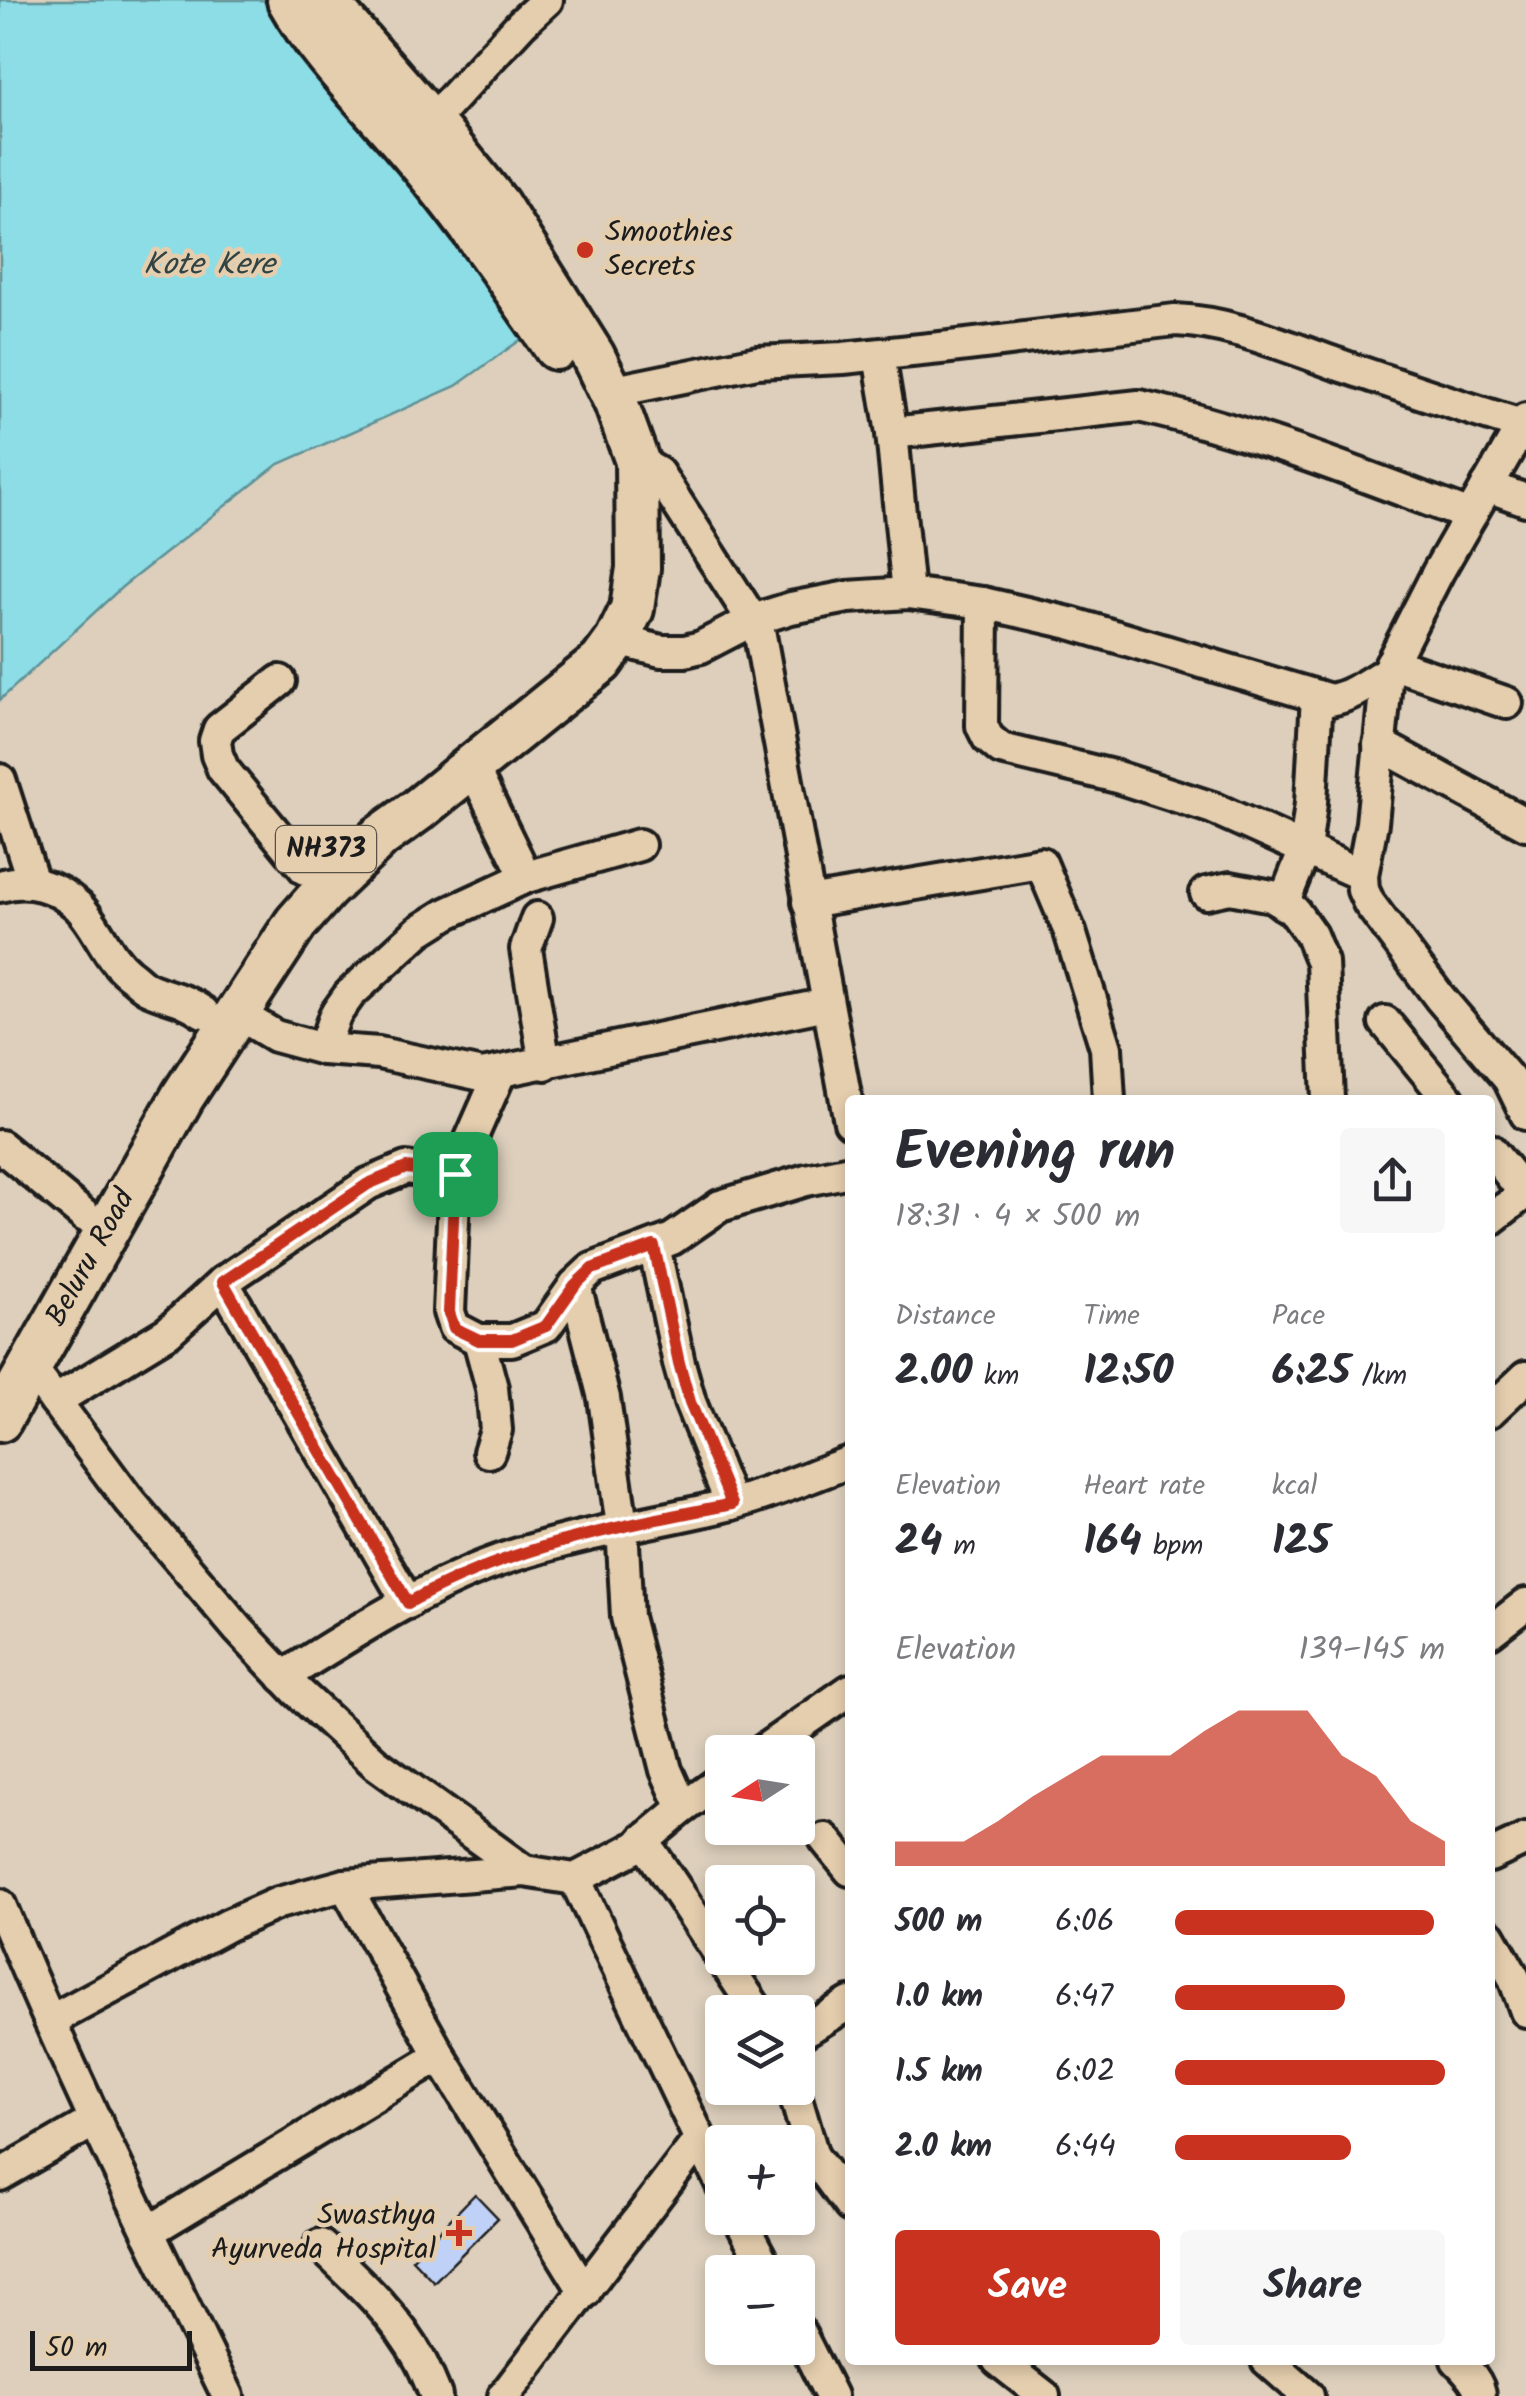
<!DOCTYPE html>
<html lang="en">
<head>
<meta charset="utf-8">
<style>
  :root { --surface:#fff; --page:#f7f7f7; --text:#2b2b33; --muted:#7c7c81; --accent:#c8321e }
  body { margin:0; font-family:Kalam,sans-serif; background:var(--page); color:var(--text); height:100vh; display:flex; flex-direction:column; font-size:38px; white-space:nowrap }
  * { box-sizing:border-box; margin:0 }
  p { font-size:32px; color:var(--muted) }
  .icon { flex:none; width:55px; height:55px; fill:none; stroke:currentColor; stroke-width:2; stroke-linecap:round; stroke-linejoin:round }
  .map { position:relative; flex:1; overflow:hidden }
  .drawer { position:absolute; left:845px; top:1095px; width:650px; height:1270px; display:flex; flex-direction:column; background:var(--surface); border-radius:10px; box-shadow:0 5px 15px #0003 }
  .drawer>* { flex:none }
  .needle { width:65px; rotate:258deg }
  .fabs { position:absolute; left:705px; top:1735px; display:grid; gap:20px }
  .fabs a { display:grid; place-items:center; width:110px; height:110px; border-radius:10px; background:var(--surface); box-shadow:0 5px 15px #0003; font-size:50px }
  .scale { position:absolute; left:30px; bottom:25px; width:162px; box-sizing:border-box; padding-left:10px; border:5px solid #1c1c1c; border-top:0; font-size:28px; line-height:35px; white-space:nowrap; color:#1c1c1c; -webkit-text-stroke:8px #e5ceae; paint-order:stroke }
  .pin { position:absolute; display:grid; place-items:center; width:85px; height:85px; color:#fff; margin:-42px; border-radius:20px; box-shadow:0 5px 15px #0006 }
  .round { display:grid; place-items:center; flex:none; width:105px; height:105px; border-radius:10px; background:var(--page) }
  .summary { display:flex; align-items:center; justify-content:space-between; height:170px; padding:0 50px }
  h1 { font-size:55px; font-weight:700; line-height:75px }
  .metrics { display:grid; grid-template-columns:repeat(3,1fr); gap:15px; height:170px; padding:10px 50px }
  .metrics div { display:grid; align-content:center }
  .metrics b { font-size:42px; font-weight:700 }
  .metrics small { font-size:28px; font-weight:400 }
  .metrics p { font-size:28px }
  .chart { height:280px; padding:20px 50px }
  .chart p { display:flex; justify-content:space-between }
  .chart svg { width:100%; height:180px; margin-top:10px; fill:var(--accent); opacity:.7 }
  .primary-button { display:flex; gap:20px; margin-top:auto; padding:20px 50px }
  .primary-button a { flex:1; height:115px; border-radius:10px; background:var(--accent); color:#fff; font-size:40px; font-weight:700; line-height:115px; text-align:center }
  .primary-button a+a { background:var(--page); color:var(--text) }
  ul { padding:0 50px; list-style:none; font-size:32px }
  li { display:grid; grid-template-columns:160px 120px 1fr; align-items:center; height:75px }
  li i { height:25px; border-radius:12px; background:var(--accent) }
  .map>svg:first-child { display:block }
  .water { fill:#8cdde6; stroke:#5f9095; stroke-width:2.5 }
  .building { fill:#bfd1f6; stroke:#1c1c1c; stroke-width:2.5 }
  .lines { fill:none; stroke-linecap:round; stroke-linejoin:round }
  .minor-casing { stroke:#1c1c1c; stroke-width:38 }
  .highway-casing { stroke:#1c1c1c; stroke-width:50 }
  .minor { stroke:#e5ceae; stroke-width:30 }
  .highway { stroke:#e5ceae; stroke-width:42 }
  .route-casing { stroke:#fff; stroke-width:20 }
  .route { stroke:#c8321e; stroke-width:12 }
  .poi-dot { fill:#c8321e; stroke:#e5ceae; stroke-width:4 }
  .labels { text-anchor:middle; dominant-baseline:central; stroke-width:9; stroke-linejoin:round; paint-order:stroke }
  .shield { fill:#e5ceae; stroke:#585148; stroke-width:2.5 }
  .shield-label { font-size:28px; font-weight:bold; fill:#1c1c1c }
  .poi-label { font-size:30px; fill:#1c1c1c; stroke:#e5ceae; text-anchor:start }
  .street-label { font-size:30px; fill:#1c1c1c; stroke:#e5ceae }
  .water-label { font-size:32px; font-style:italic; fill:#324344; stroke:#e5ceae }
</style>
</head>
<body>
<div class="map">
<svg width="1526" height="2396" viewBox="0 0 1526 2396">
  <rect width="100%" height="100%" fill="#ddcfbc"/>
  <filter id="ink" filterUnits="userSpaceOnUse"><feTurbulence type="fractalNoise" baseFrequency=".01" numOctaves="2"/><feDisplacementMap in="SourceGraphic" scale="20" xChannelSelector="R" yChannelSelector="G"/><feConvolveMatrix kernelMatrix="1 2 1 2 8 2 1 2 1" color-interpolation-filters="sRGB"/></filter>
  <g filter="url(#ink)">
    <path class="water" d="M0,0H263L533,331L456,386L277,465L122,587L0,700Z"/>
    <path class="building" d="M475,2194L498,2218L434,2282L412,2259Z"/>
    <g class="lines">
      <g class="minor-casing">
        <g id="minor">
          <path d="M431,122L522,23L547,0"/>
          <path d="M879,355L892,433L908,593"/>
          <path d="M610,392L757,362L843,358L950,347L1175,320C1229,322 1280,344 1331,362C1395,384 1458,406 1522,425"/>
          <path d="M1526,419L1438,572L1387,672L1372,823L1362,875L1363,890L1369,903L1440,998L1509,1079L1526,1114"/>
          <path d="M892,433L1139,406C1251,431 1363,475 1470,516"/>
          <path d="M637,461L658,473L759,630L850,1122"/>
          <path d="M1487,486L1526,500"/>
          <path d="M983,603L982,726L988,738L1001,749L1117,777L1213,808L1362,875"/>
          <path d="M617,640L661,651H685L701,647L753,620L791,608L848,597L908,593L983,603L1070,623L1330,700C1352,696 1369,683 1387,672"/>
          <path d="M1391,663L1507,703"/>
          <path d="M280,681L219,729L215,741L217,755L223,769L305,869"/>
          <path d="M1379,744L1526,824"/>
          <path d="M472,766L526,877"/>
          <path d="M0,780L33,882"/>
          <path d="M0,886C28,877 56,886 78,906C98,926 106,956 129,974C135,978 141,985 147,988C168,998 182,997 203,1012"/>
          <path d="M1206,893L1230,888L1272,896L1294,911L1311,935L1322,962L1328,1100"/>
          <path d="M808,902L1041,863L1070,932L1106,1048L1109,1100"/>
          <path d="M1283,904L1305,850L1311,803L1317,696"/>
          <path d="M537,918L526,949L545,1064"/>
          <path d="M237,1013L275,1036L323,1049L379,1053L482,1075L827,1004"/>
          <path d="M1385,1022L1449,1100"/>
          <path d="M323,1049L335,1015L350,994L419,931L446,914L526,877L639,845"/>
          <path d="M500,1073L455,1175L449,1312L454,1327L479,1340H512L546,1326L575,1285L592,1269L672,1239L720,1206L806,1180L850,1171"/>
          <path d="M0,1146L85,1216"/>
          <path d="M1490,1150L1525,1193"/>
          <path d="M1490,1220L1526,1192"/>
          <path d="M654,1246L679,1363L690,1402L731,1504"/>
          <path d="M223,1282L408,1603"/>
          <path d="M575,1285L604,1398L622,1526L627,1617L666,1770L683,1808"/>
          <path d="M479,1340L492,1388L496,1430L489,1452"/>
          <path d="M30,1367L127,1498L239,1630L296,1690L375,1763L524,1871"/>
          <path d="M55,1401L168,1332L223,1282L368,1184L406,1168L455,1175"/>
          <path d="M1490,1411L1526,1377"/>
          <path d="M1490,1632L1526,1604"/>
          <path d="M283,1677C356,1631 430,1583 512,1556C583,1533 656,1522 728,1505C769,1495 810,1476 850,1462"/>
          <path d="M761,1752L850,1690"/>
          <path d="M825,1839L850,1870"/>
          <path d="M643,1840L758,2012"/>
          <path d="M1490,1856L1526,1839"/>
          <path d="M575,1879L722,2185"/>
          <path d="M345,1885L440,2056L585,2292"/>
          <path d="M0,1905C69,2072 149,2234 228,2396"/>
          <path d="M1490,1936L1514,1978L1526,2011"/>
          <path d="M50,2021L228,1925L278,1903L345,1885L524,1871L575,1879L636,1847L683,1808L722,1780"/>
          <path d="M798,2035L850,2003"/>
          <path d="M793,2088L813,2156L850,2206"/>
          <path d="M0,2175L96,2120"/>
          <path d="M739,2218L768,2272"/>
          <path d="M148,2232L440,2056"/>
          <path d="M320,2245C356,2279 396,2315 420,2360C426,2371 431,2384 436,2396"/>
          <path d="M798,2330L831,2396"/>
          <path d="M998,2360L1044,2396"/>
          <path d="M1267,2360L1308,2396"/>
          <path d="M1457,2360C1466,2369 1480,2383 1480,2396"/>
          <path d="M504,2396L699,2140"/>
        </g>
      </g>
      <g class="highway-casing">
        <g id="highway">
          <path d="M289,0C319,54 364,97 404,144C460,208 508,278 556,348"/>
          <path d="M0,1420L183,1096L296,923L326,889L380,837L419,809L601,662L617,640L632,609L638,568L637,461L616,403L593,356L498,205L431,122L334,11L327,0"/>
        </g>
      </g>
      <use href="#minor" class="minor"/>
      <use href="#highway" class="highway"/>
    </g>
  </g>
  <g class="lines" filter="url(#ink)">
    <g class="route-casing">
      <path id="route" d="M406,1168L455,1174L449,1312L454,1328L479,1340H512L546,1326L575,1285L592,1269L654,1246L679,1363L690,1402L732,1504C620,1526 507,1547 408,1603L223,1282L368,1184Z"/>
    </g>
    <use href="#route" class="route"/>
  </g>
  <g class="poi-dot">
    <circle cx="585" cy="250" r="10"/>
    <path d="M454 2218h10v10h10v10h-10v10h-10v-10h-10v-10h10z"/>
  </g>
  <g class="labels">
    <rect class="shield" x="276" y="826" width="100" height="46" rx="8"/>
    <g class="shield-label">
      <text x="326" y="849">NH373</text>
    </g>
    <g class="poi-label">
      <text x="605" y="233">Smoothies<tspan x="605" dy="34">Secrets</tspan></text>
      <text x="436" y="2216" text-anchor="end">Swasthya<tspan x="436" dy="34">Ayurveda Hospital</tspan></text>
    </g>
    <g class="street-label">
      <text transform="translate(91 1258) rotate(-61)">Beluru Road</text>
    </g>
    <g class="water-label">
      <text x="209" y="265">Kote Kere</text>
    </g>
  </g>
</svg>
<div class="fabs">
<a><svg class="needle" viewBox="-14 -14 28 28"><path d="M0-13l5 13h-10z" fill="#e53935"/><path d="M0 13l5-13h-10z" fill="#7c7c81"/></svg></a>
<a><svg class="icon" aria-label="locate" viewBox="0 0 24 24"><circle cx="12" cy="12" r="6"/><path d="M12 2v4M12 18v4M2 12h4M18 12h4"/></svg></a>
<a><svg class="icon" aria-label="layers" viewBox="0 0 24 24"><path d="M12 4l9 5-9 5-9-5zM3 14l9 5 9-5"/></svg></a>
<a>+</a>
<a>−</a>
</div>
<div class="scale">50 m</div>
<div class="pin" style="left:455px;top:1174px;background:#1e9e55"><svg class="icon" aria-label="arrive" viewBox="0 0 24 24"><path d="M6 21V4h12l-3 4 3 4H6"/></svg></div>
<section class="drawer">
<div class="summary"><div><h1>Evening run</h1><p>18:31 · 4 × 500 m</p></div><a class="round"><svg class="icon" aria-label="share" viewBox="0 0 24 24"><path d="M12 15V3M7 8l5-5 5 5M5 13v7h14v-7"/></svg></a></div>
<div class="metrics">
<div><p>Distance</p><b>2.00<small> km</small></b></div>
<div><p>Time</p><b>12:50</b></div>
<div><p>Pace</p><b>6:25<small> /km</small></b></div>
</div>
<div class="metrics">
<div><p>Elevation</p><b>24<small> m</small></b></div>
<div><p>Heart rate</p><b>164<small> bpm</small></b></div>
<div><p>kcal</p><b>125</b></div>
</div>
<div class="chart"><p><span>Elevation</span>139–145 m</p>
<svg viewBox="0 0 160 44" preserveAspectRatio="none"><path d="M0 44V38L10 38L20 38L30 33L40 27L50 22L60 17L70 17L80 17L90 11L100 6L110 6L120 6L130 17L140 22L150 33L160 38V44z"/></svg>
</div>
<ul>
<li><b>500 m</b>6:06<i style="width:96%"></i></li>
<li><b>1.0 km</b>6:47<i style="width:63%"></i></li>
<li><b>1.5 km</b>6:02<i style="width:100%"></i></li>
<li><b>2.0 km</b>6:44<i style="width:65%"></i></li>
</ul>
<div class="primary-button"><a>Save</a><a>Share</a></div>
</section>
</div>
</body>
</html>
